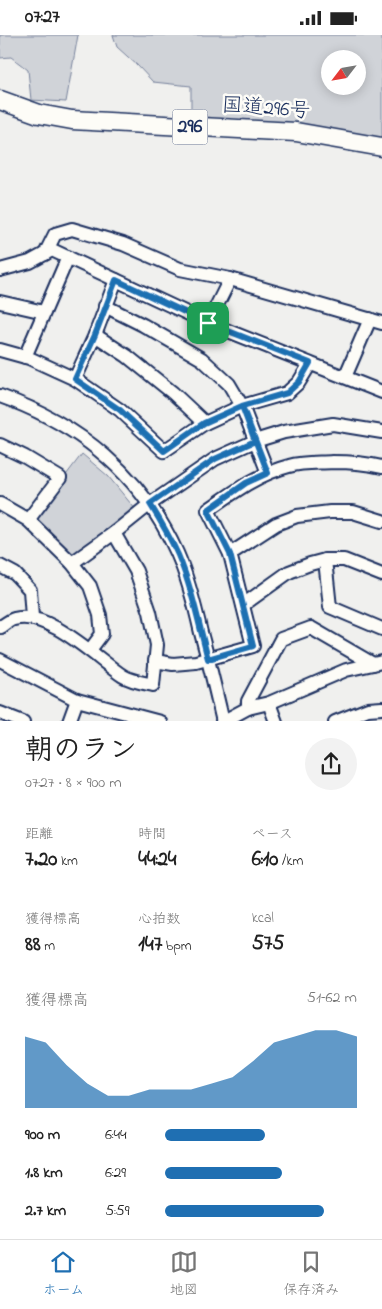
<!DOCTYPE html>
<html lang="ja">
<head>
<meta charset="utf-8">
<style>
  :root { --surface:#fff; --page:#f2f2f2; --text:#222; --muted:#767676; --line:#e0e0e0; --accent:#1f6fb2 }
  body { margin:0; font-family:"Indie Flower","Klee One",sans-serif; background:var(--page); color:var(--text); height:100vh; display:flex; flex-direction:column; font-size:19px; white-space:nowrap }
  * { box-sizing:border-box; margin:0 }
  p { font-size:16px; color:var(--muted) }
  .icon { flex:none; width:28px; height:28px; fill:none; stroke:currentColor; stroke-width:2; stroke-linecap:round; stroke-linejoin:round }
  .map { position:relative; height:686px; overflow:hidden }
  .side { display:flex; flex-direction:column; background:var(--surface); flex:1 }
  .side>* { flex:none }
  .needle { width:32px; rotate:239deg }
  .tools { position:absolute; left:321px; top:15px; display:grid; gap:10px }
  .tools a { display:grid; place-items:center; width:45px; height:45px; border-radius:50%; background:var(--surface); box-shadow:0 2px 12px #0003; font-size:25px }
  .pin { position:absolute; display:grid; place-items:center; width:42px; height:42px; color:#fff; margin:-21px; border-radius:10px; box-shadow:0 2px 8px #0006 }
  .round { display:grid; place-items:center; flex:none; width:52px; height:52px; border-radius:26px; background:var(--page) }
  .head { display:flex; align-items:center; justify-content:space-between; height:85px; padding:0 25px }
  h1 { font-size:28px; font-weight:800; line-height:38px }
  .stats { display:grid; grid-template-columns:repeat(3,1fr); gap:8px; height:85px; padding:5px 25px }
  .stats div { display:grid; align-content:center }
  .stats b { font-size:21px; font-weight:800 }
  .stats small { font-size:14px; font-weight:400 }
  .stats p { font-size:14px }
  .chart { height:140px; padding:10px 25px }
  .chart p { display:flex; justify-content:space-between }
  .chart svg { width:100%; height:90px; margin-top:5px; fill:var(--accent); opacity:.7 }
  ul { padding:0 25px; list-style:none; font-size:16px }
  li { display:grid; grid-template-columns:80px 60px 1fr; align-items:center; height:38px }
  li i { height:12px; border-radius:6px; background:var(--accent) }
  .status { display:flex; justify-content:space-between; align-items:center; height:35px; padding:0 25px; background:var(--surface); direction:ltr }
  .status svg { height:14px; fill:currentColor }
  .tab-bar { display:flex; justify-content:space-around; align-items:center; height:70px; border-top:1px solid var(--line); background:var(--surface); font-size:14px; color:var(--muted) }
  .tab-bar a { display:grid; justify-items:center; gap:2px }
  .tab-bar .selected { color:var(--accent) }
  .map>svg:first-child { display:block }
  .green { fill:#d0d3d8; stroke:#76819b; fill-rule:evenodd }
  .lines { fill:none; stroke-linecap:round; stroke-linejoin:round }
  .minor-casing { stroke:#1b2f5e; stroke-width:16 }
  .highway-casing { stroke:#1b2f5e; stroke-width:21 }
  .minor { stroke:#fdfcf7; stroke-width:12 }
  .highway { stroke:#fdfcf7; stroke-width:18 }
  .route-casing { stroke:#fff; stroke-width:10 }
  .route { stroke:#1f6fb2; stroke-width:6 }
  .labels { text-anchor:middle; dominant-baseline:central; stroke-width:5; stroke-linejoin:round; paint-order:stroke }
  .shield { fill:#fdfcf7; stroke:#5f6c8c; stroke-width:1 }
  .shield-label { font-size:20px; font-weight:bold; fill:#1b2f5e }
  .street-label { font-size:21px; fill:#1b2f5e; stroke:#fdfcf7 }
</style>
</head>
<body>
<div class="status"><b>07:27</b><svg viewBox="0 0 49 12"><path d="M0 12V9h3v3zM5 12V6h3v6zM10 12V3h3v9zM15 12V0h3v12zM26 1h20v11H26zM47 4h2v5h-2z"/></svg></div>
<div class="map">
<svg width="382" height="687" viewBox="0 0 382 687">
  <rect width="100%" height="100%" fill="#f0f0ee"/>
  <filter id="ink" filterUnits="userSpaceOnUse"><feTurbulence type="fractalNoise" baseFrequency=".02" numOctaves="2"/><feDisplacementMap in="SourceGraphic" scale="10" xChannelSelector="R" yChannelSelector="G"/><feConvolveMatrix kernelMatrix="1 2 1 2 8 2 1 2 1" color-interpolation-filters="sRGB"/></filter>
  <g filter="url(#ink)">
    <g class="green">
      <path d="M0,0H78L66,67L31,65L28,35L11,22L0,23Z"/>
      <path d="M113,0H382V108L191,83V51L153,47L138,31L117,12ZM330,24H358V51H330Z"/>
      <path d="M82,419L108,441L136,475L72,525L32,485Z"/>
    </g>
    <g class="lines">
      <g class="minor-casing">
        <g id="minor">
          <path d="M45,219L55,199L72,194L123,209L180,234L230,244"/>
          <path d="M0,235L30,227L52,215L208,288L382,357"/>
          <path d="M0,267L44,277"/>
          <path d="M105,271L143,290L202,324L229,349L242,371L268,438"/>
          <path d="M208,288L230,244L382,288"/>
          <path d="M95,300L127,321L173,358L205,388"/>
          <path d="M0,315L29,323L75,344L120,375L164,416L205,388L242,371L287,358L299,347L310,329"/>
          <path d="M25,322L68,222"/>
          <path d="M345,342L370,284"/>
          <path d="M75,344L95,300L116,245"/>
          <path d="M0,361C79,389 142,440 177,518C188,543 195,571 201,598C209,627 216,657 223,687"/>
          <path d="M0,410L25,422L60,443L28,485"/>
          <path d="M0,469L28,485L72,528L90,551L100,580L102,599L90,615"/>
          <path d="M230,519L276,489L297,481L330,477H353L382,486"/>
          <path d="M325,525L330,572L382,594"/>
          <path d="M72,528L114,498L150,469L215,424L255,406L284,397L333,389L382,397"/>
          <path d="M0,531L15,539L30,555L32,582"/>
          <path d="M243,570L289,537L310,529L325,525H344L382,540"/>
          <path d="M0,591L1,592C5,589 10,585 14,584C48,574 97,624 123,641C131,646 144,648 153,650L157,610L150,577L136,536L114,498"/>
          <path d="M0,625L77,665L160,687"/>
          <path d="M155,626L173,629L196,627L253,611L230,519L208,475C234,457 258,439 289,431C303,427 318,428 332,427C349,427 366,428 382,432"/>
          <path d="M269,668L276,687"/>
          <path d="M248,673V666L281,604L311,593L373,629"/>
          <path d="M0,678L23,687"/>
          <path d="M69,687L77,665"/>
          <path d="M222,687L248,673L269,668L346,635L382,627"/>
          <path d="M335,687L368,674L382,673"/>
        </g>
      </g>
      <g class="highway-casing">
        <path id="highway" d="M0,65L39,79L72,85L296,97L382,112"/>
      </g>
      <use href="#minor" class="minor"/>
      <use href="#highway" class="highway"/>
    </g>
  </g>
  <g class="lines" filter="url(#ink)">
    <g class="route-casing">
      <path id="route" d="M208,288L116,245L95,300L75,344L120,375L164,416L204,388L242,371L268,438L246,448L208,475L230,519L253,611L208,624C199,590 192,553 178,520C170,502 160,485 150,469L215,424L255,406L242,371L287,358L299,347L310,328L208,288"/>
    </g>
    <use href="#route" class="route"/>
  </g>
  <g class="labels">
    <rect class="shield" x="172.5" y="74.5" width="35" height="35" rx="4"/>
    <g class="shield-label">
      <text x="190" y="92">296</text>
    </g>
    <g class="street-label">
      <text transform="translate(266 74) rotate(4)">国道296号</text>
    </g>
  </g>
</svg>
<div class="tools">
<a><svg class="needle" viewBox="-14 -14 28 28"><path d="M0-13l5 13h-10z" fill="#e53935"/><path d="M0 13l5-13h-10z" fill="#767676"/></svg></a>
</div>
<div class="pin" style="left:208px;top:288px;background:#1e9e55"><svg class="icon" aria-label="arrive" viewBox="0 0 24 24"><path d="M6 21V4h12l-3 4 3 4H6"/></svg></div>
</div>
<section class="side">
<div class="head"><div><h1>朝のラン</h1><p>07:27 · 8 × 900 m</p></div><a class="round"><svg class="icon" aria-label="share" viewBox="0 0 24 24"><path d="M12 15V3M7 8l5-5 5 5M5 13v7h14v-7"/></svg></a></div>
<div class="stats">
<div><p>距離</p><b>7.20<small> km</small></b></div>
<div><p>時間</p><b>44:24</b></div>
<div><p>ペース</p><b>6:10<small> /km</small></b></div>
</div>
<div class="stats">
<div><p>獲得標高</p><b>88<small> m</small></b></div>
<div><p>心拍数</p><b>147<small> bpm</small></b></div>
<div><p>kcal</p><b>575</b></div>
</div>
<div class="chart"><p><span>獲得標高</span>51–62 m</p>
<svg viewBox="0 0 160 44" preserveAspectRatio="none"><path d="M0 44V9L10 12L20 23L30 32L40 38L50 38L60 35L70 35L80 35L90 32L100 29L110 21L120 12L130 9L140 6L150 6L160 9V44z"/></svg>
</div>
<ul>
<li><b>900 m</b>6:44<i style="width:52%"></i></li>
<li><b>1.8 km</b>6:29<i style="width:61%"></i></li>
<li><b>2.7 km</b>5:59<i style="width:83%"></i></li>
</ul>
</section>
<nav class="tab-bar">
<a class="selected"><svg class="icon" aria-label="home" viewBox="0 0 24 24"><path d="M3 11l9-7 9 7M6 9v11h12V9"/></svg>ホーム</a>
<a><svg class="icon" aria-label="map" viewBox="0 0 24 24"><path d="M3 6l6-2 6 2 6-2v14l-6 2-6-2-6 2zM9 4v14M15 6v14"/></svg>地図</a>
<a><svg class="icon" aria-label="saved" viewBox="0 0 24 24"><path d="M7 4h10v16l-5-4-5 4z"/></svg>保存済み</a>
</nav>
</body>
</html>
